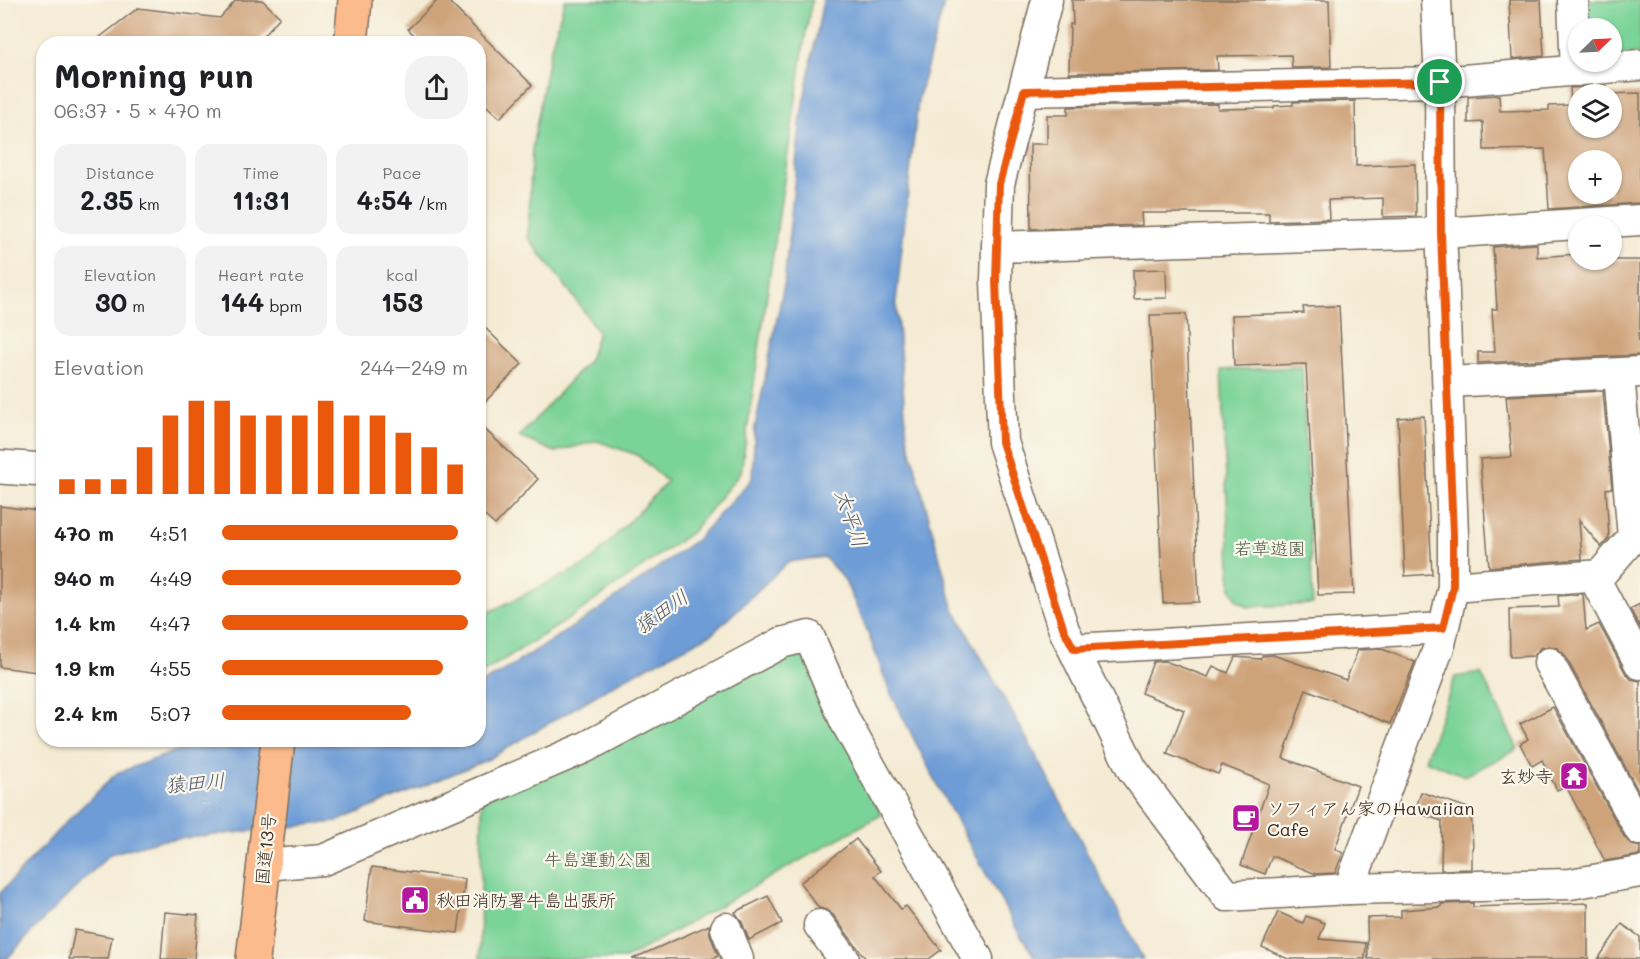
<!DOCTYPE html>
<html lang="en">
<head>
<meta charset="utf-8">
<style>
  :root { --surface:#fff; --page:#f2f2f2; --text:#202124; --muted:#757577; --accent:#ea580c }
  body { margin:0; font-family:Mali,"Klee One",sans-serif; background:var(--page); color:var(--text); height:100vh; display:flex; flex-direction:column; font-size:22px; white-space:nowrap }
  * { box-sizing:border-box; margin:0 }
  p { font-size:20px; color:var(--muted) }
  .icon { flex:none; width:33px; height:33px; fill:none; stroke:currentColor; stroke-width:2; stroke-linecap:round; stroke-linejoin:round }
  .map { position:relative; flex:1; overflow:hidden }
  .sheet { position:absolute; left:36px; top:36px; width:450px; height:711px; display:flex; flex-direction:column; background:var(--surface); border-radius:24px; box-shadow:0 2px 4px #0004 }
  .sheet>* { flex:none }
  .needle { width:39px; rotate:66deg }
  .buttons { position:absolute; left:1568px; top:18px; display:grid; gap:12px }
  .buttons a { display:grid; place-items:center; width:54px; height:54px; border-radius:50%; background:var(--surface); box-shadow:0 2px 4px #0004; font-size:30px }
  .pin { position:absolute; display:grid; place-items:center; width:51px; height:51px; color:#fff; margin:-26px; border:3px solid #fff; border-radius:50%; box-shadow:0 2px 6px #0007 }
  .round { display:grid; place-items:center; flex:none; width:63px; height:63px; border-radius:24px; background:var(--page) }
  .headline { display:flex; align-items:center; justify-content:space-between; height:102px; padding:0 18px }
  h1 { font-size:33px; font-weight:700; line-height:45px }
  .metrics { display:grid; grid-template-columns:repeat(3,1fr); gap:9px; height:102px; padding:6px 18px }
  .metrics div { display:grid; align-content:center; border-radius:15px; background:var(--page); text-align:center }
  .metrics b { font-size:26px; font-weight:700 }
  .metrics small { font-size:16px; font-weight:400 }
  .metrics p { font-size:16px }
  .chart { height:168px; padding:12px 18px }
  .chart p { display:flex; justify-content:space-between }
  .chart svg { width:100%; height:108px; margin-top:6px; stroke:var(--accent); stroke-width:6 }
  ul { padding:0 18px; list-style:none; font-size:20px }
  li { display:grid; grid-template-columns:96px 72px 1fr; align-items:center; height:45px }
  li i { height:15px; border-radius:8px; background:var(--accent) }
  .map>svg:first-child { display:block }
  .green { fill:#7ad398; stroke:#5a7e5b; stroke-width:1.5 }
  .water { fill:#6d9cd6; stroke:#54637a; stroke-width:1.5 }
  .building { fill:#cea37a; fill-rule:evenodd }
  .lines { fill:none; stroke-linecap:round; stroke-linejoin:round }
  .minor-casing { stroke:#7c6e5e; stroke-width:33 }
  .tertiary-casing { stroke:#7c6e5e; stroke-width:36 }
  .trunk-casing { stroke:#7c6e5e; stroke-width:36 }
  .minor { stroke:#fff; stroke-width:30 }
  .tertiary { stroke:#fff; stroke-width:33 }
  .trunk { stroke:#fbbb8c; stroke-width:33 }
  .route-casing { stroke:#fff; stroke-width:12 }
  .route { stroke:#ea580c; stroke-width:8 }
  .labels { text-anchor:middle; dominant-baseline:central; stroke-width:4.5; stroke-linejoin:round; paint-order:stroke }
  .park-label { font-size:18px; fill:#4e5d43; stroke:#fbf7ec }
  .poi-label { font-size:18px; fill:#3b2a1e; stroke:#fbf7ec; text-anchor:start }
  .street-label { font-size:18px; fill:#3b2a1e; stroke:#fbf7ec }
  .water-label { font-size:20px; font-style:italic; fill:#4f5868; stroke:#fbf7ec }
</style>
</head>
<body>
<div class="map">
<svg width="1640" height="959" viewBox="0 0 1640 959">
  <rect width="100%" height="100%" fill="#fbf7ec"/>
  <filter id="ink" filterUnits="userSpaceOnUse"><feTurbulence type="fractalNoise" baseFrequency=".0167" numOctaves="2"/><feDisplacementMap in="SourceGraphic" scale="12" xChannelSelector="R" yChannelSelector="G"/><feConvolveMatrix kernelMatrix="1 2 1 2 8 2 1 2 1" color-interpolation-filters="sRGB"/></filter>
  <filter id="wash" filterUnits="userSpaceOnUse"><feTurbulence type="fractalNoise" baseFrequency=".008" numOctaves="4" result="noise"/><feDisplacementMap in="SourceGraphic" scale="24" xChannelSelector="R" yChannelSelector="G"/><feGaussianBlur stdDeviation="1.35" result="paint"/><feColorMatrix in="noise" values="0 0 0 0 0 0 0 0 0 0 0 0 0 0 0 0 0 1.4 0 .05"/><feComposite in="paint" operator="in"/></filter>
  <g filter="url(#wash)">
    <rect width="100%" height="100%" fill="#f4ebd4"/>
    <g class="green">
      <path d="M565,0H812L805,37L741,472L692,532L564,622L479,675V617L589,563L667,482L637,455L597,441L555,452L519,437L589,360L598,332L574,297L528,238L532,149L550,51Z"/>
      <path d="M1582,0H1640V54L1611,57V28H1583Z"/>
      <path d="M1302,367L1313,604L1248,607L1237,600L1231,588L1221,370Z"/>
      <path d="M787,651L811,659L881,815L625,959H480L482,801Z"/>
      <path d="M1481,673L1518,749L1465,776L1425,760L1455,677Z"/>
    </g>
    <path class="water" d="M823,0H945L918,100L896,302L907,436L953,607L1036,755L1143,959H1036L1020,935L944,798L889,690L866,628L844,579L824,557L788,562L712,634L622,680L487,760L336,822L157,841L110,854L36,927L7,959H0V893L66,822L117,773L198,743L222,740H478L479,685L513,665L596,612L697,539L752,479L755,427L784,284L801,115Z"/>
    <g id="blocks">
      <g class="building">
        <path d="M236,0H262L280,17L256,44H91L138,8L220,18Z"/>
        <path d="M438,0H447L532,85L500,118L478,98V44H423L408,29Z"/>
        <path d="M1072,0H1329L1331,67L1292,68L1291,55L1217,56L1218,70L1069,73L1070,24H1073Z"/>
        <path d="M1509,0H1541L1544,56L1512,59Z"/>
        <path d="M1607,86V94L1640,93V203L1549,209L1545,149L1484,150L1483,122L1468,123V97L1499,95L1500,111L1549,110V106L1571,105L1570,88ZM1578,94H1611V128H1578ZM1578,160H1611V194H1578Z"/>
        <path d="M1355,101L1356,166L1415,164L1416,216L1383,217V198L1328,200L1329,219L1269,221V213H1141L1142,225L1031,229L1030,144H1047V115H1068V107L1218,104V109L1274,108V106L1293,105V102Z"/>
        <path d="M1537,244V257L1578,254V260H1640V333H1638L1640,355L1478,363V352H1495L1492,309H1497L1493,247Z"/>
        <path d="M1166,269L1167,298L1134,299L1133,270Z"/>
        <path d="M1339,306L1354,594L1318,595L1306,364L1234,366L1232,315L1304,313L1303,307Z"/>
        <path d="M1186,314L1199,602L1163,603L1150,315Z"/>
        <path d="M478,321L522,364L478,409Z"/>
        <path d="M1603,391L1612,488L1606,489L1609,538L1601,547L1579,520L1582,559L1489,567L1480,459L1512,457L1506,396Z"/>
        <path d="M1424,416L1432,574L1405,576L1398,418Z"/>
        <path d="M478,423L538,479L495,525L478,510Z"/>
        <path d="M0,506L44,512V673L0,667Z"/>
        <path d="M1583,594L1586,630L1599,624L1625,672L1631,679L1640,681V794L1564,654L1557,648L1549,646L1540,648L1534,656L1510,657L1509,609L1559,607L1558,596Z"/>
        <path d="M1640,604V627L1630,609Z"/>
        <path d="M1382,649L1415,662L1390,724L1306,689L1283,758L1358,786L1335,849L1343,853L1335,873L1316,874L1272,856L1265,874L1241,865L1269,784L1222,765L1218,774L1167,754L1184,710L1141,693L1153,662L1165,661L1208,677L1213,666L1228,673L1235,657L1260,659L1262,656L1273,655L1346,680L1358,650Z"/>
        <path d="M1553,707L1625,838L1632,845L1640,847V855L1605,861L1566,786L1557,790L1542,760L1532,766L1520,744L1528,739L1520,724Z"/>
        <path d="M1421,792L1471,809L1473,848H1472V869L1441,870L1442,821L1415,812Z"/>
        <path d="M856,839L881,871L875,876L901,909L906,906L941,950L929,959H866L833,915L826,910L819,908L800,883Z"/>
        <path d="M372,867L465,879L458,933L365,921Z"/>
        <path d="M768,896L782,923L749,940L742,922L735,912Z"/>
        <path d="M1473,903V907L1588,903V959H1368L1367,918L1401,917V910L1441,907V904Z"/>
        <path d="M165,912L198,915L194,959H161Z"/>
        <path d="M1278,912L1303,923L1306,916L1325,923L1319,939L1366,943L1365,959H1288L1262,947Z"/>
        <path d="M1622,924L1640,937V959H1598Z"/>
        <path d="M709,925L710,934L718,956L712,959H632Z"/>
        <path d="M75,930L112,937L108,959H69Z"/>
      </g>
    </g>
  </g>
  <g filter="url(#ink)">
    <use href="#blocks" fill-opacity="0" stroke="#7c6e5e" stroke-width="1.5"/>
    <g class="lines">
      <g class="minor-casing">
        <g id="minor">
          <path d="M1047,0L999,184L996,281L1003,442L1064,630L1132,769L1227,896L1349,889L1570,884L1640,872"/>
          <path d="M1573,0L1576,71"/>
          <path d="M1024,91L1440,82L1640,65"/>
          <path d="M997,247L1441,233L1640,220"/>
          <path d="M1448,382L1640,372"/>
          <path d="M1593,576L1640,664"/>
          <path d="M1453,587L1600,575L1633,537L1619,374"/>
          <path d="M1074,649L1443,628"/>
          <path d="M1549,663L1640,830"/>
          <path d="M264,865L323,860L584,748L781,643L809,636L845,721L978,959"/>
          <path d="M1349,889L1440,644L1453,587V535L1444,292L1441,233L1440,82L1436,0"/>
          <path d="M819,925L844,959"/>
          <path d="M726,928L738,959"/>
        </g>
      </g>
      <g class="tertiary-casing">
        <path id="tertiary" d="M0,467L44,470"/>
      </g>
      <g class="trunk-casing">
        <g id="trunk">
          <path d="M351,44L355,0"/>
          <path d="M253,959L278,740"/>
        </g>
      </g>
      <use href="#minor" class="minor"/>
      <use href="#tertiary" class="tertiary"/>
      <use href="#trunk" class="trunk"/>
    </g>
  </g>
  <g class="lines" filter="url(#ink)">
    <g class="route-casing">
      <path id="route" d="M1440,82L1441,233L1453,535V587L1443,628L1074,649L1064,630L1002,442L996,281L999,184L1024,91Z"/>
    </g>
    <use href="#route" class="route"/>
  </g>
  <defs>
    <g id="temple-square" transform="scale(1.5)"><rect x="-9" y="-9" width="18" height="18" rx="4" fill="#b5179e" stroke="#fbf7ec"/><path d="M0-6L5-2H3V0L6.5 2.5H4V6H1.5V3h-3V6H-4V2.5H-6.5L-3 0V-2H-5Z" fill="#fff"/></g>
    <g id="cafe-square" transform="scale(1.5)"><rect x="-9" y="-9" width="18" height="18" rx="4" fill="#b5179e" stroke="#fbf7ec"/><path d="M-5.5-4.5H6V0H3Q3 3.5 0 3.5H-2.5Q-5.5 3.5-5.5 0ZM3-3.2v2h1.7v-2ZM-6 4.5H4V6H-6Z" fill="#fff"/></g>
    <g id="civic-square" transform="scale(1.5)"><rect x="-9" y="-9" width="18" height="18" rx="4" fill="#b5179e" stroke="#fbf7ec"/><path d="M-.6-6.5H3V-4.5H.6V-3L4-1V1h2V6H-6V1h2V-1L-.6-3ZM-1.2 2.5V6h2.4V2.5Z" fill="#fff"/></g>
  </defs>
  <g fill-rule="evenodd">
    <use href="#temple-square" x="1574" y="776"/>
    <use href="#cafe-square" x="1246" y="818"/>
    <use href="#civic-square" x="415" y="900"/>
  </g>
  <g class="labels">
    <g class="park-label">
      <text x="1270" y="548">若草遊園</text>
      <text x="598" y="859">牛島運動公園</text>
    </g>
    <g class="poi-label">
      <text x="1553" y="776" text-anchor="end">玄妙寺</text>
      <text x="1267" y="808">ソフィアん家のHawaiian<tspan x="1267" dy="21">Cafe</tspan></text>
      <text x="436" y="900">秋田消防署牛島出張所</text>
    </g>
    <g class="street-label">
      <text transform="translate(265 849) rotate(-84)">国道13号</text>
    </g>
    <g class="water-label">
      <text transform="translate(852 518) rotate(71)">太平川</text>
      <text transform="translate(661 611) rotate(-35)">猿田川</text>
      <text transform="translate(195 782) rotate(-5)">猿田川</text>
    </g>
  </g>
</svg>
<div class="buttons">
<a><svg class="needle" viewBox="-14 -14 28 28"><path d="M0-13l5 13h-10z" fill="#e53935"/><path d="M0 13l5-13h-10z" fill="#757577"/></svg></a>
<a><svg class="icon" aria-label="layers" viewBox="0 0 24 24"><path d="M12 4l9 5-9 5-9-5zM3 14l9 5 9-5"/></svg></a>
<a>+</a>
<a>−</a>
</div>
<div class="pin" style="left:1440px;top:82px;background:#1e9e55"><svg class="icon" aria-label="arrive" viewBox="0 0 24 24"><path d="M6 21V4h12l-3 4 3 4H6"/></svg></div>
<section class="sheet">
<div class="headline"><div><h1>Morning run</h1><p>06:37 · 5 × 470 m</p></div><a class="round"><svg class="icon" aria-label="share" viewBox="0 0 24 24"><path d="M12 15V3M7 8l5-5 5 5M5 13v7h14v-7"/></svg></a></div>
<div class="metrics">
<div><p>Distance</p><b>2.35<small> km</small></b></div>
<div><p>Time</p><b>11:31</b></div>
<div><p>Pace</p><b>4:54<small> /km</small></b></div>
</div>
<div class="metrics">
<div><p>Elevation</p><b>30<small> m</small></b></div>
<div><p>Heart rate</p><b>144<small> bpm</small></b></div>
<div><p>kcal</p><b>153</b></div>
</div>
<div class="chart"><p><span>Elevation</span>244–249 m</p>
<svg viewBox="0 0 160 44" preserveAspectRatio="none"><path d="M5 44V38M15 44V38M25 44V38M35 44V25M45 44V12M55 44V6M65 44V6M75 44V12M85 44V12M95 44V12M105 44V6M115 44V12M125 44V12M135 44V19M145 44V25M155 44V32"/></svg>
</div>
<ul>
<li><b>470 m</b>4:51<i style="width:96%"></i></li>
<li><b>940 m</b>4:49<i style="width:97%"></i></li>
<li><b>1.4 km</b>4:47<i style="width:100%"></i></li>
<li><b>1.9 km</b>4:55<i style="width:90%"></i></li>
<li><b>2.4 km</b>5:07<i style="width:77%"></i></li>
</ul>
</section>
</div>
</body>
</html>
